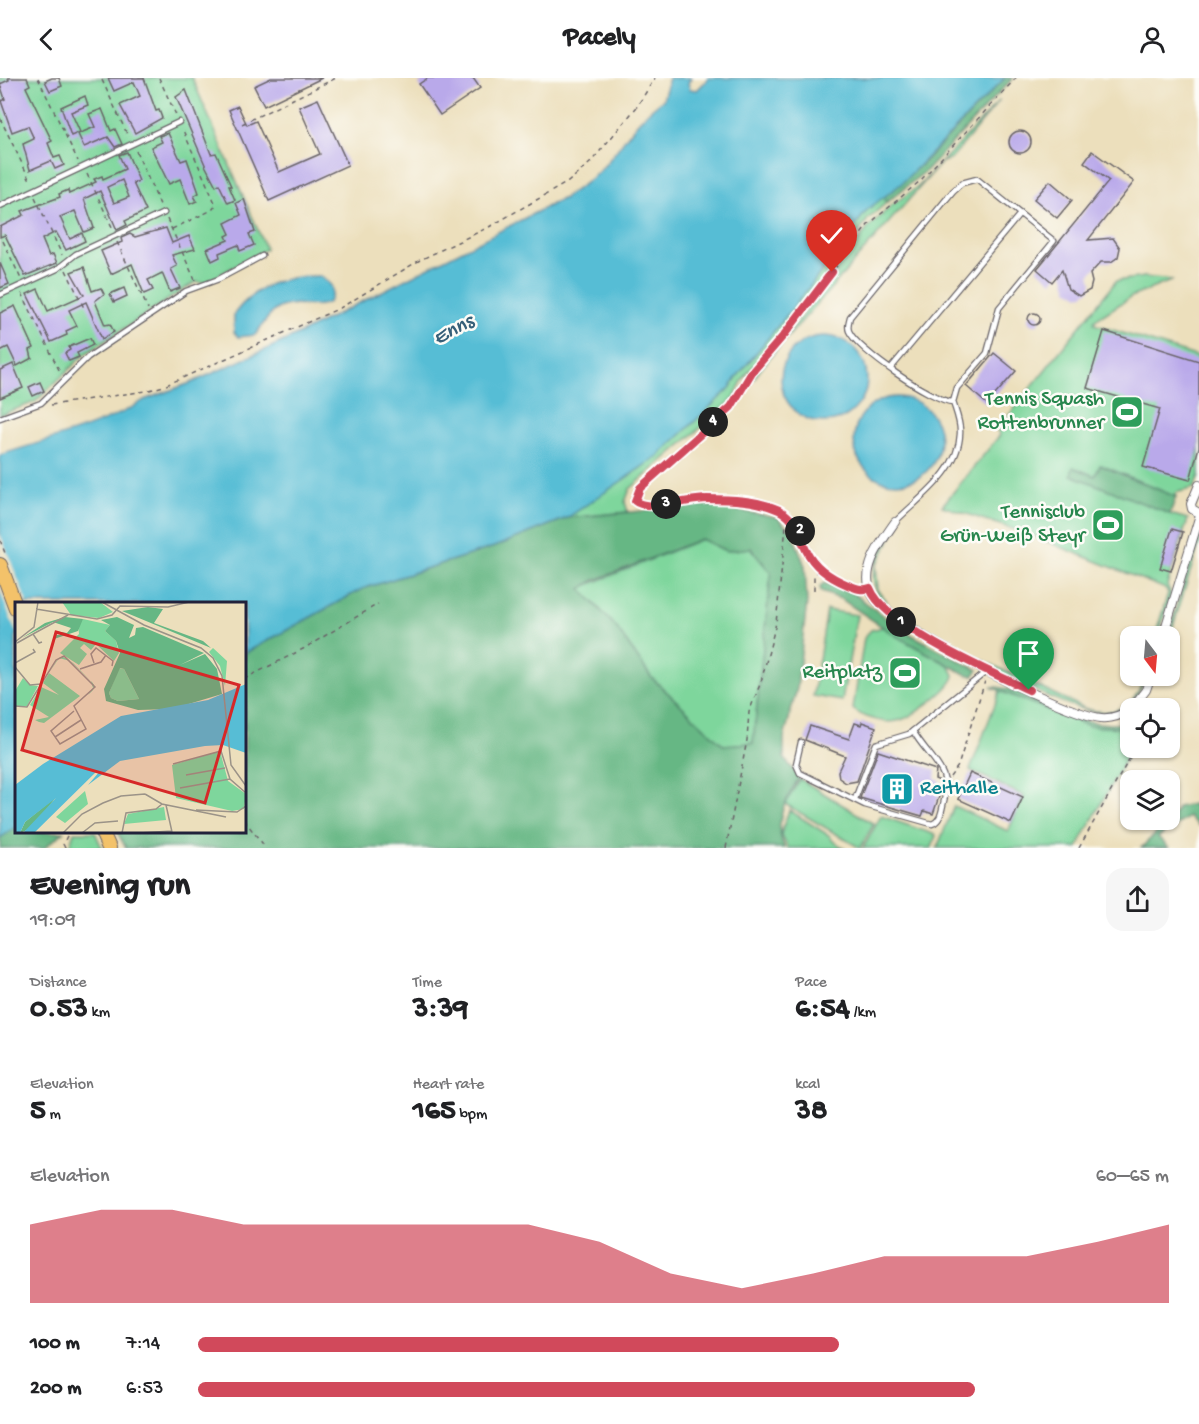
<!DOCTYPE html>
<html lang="en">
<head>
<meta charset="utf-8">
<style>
  :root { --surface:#fff; --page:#f6f6f6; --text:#202124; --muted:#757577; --accent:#d1495b }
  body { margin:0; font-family:"Gochi Hand",sans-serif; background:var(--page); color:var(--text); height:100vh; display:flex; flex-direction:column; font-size:22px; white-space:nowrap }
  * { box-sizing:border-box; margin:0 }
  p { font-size:20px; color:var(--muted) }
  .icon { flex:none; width:33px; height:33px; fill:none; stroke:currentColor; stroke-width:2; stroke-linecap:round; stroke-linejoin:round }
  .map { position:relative; height:770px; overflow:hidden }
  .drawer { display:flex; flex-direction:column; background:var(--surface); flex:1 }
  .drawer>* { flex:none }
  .needle { width:39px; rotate:164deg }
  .fabs { position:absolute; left:1120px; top:548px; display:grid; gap:12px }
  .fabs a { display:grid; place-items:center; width:60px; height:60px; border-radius:12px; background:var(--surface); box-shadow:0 2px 4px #0004; font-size:30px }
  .pin { position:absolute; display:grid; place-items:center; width:51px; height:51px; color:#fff; margin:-62px -26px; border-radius:50% 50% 50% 0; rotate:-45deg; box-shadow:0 0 6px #0007 }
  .pin .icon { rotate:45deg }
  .km { position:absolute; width:30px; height:30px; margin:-15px; border-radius:50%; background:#222; color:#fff; font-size:16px; line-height:30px; text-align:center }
  .round { display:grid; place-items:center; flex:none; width:63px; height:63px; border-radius:18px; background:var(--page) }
  .head { display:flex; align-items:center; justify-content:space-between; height:102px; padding:0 30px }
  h1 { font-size:33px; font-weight:800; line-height:45px }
  .figures { display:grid; grid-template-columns:repeat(3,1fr); gap:9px; height:102px; padding:6px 30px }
  .figures div { display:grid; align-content:center }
  .figures b { font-size:30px; font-weight:800 }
  .figures small { font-size:16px; font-weight:400 }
  .figures p { font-size:16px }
  .chart { height:168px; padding:12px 30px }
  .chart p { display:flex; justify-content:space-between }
  .chart svg { width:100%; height:108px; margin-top:6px; fill:var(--accent); opacity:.7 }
  ul { padding:0 30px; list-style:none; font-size:20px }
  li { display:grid; grid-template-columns:96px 72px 1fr; align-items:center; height:45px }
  li i { height:15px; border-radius:8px; background:var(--accent) }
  header { display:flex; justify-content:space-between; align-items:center; height:78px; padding:0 30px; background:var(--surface); font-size:27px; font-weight:800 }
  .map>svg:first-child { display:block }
  .green { fill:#7ed69c; stroke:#507c6c; stroke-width:1.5 }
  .forest { fill:#66b784; stroke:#446c60; stroke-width:1.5; fill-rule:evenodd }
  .water { fill:#57bdd5; stroke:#3c7088; stroke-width:1.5 }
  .pier { fill:#ecdfbc }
  .building { fill:#b9a9ea; fill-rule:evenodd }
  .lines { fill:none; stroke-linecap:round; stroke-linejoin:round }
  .service-casing { stroke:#696468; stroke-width:7 }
  .minor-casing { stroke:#696468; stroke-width:10 }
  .primary-casing { stroke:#696468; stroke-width:16 }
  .path { stroke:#696468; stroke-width:1.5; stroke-dasharray:4.5 4.5; stroke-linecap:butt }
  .service { stroke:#fff; stroke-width:4.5 }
  .minor { stroke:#fff; stroke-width:8 }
  .primary { stroke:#f3c26a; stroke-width:14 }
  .route-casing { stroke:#fff; stroke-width:12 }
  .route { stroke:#d1495b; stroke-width:8 }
  .labels { text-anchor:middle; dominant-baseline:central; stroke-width:5; stroke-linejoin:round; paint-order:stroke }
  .leisure-label { font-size:21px; fill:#27864d; stroke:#fdfcf7; text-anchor:end }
  .culture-label { font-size:21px; fill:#0d838f; stroke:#fdfcf7; text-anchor:start }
  .water-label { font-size:22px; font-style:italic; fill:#376079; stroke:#fdfcf7 }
  .inset-road { fill:none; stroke:#9b9388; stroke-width:1.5 }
  .view { fill:#d62828; fill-opacity:0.15; stroke:#d62828; stroke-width:3 }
  .inset-edge { fill:none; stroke:#22223b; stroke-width:3 }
</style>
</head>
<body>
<header><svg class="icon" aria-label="back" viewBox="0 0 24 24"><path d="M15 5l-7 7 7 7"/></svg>Pacely<svg class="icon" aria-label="person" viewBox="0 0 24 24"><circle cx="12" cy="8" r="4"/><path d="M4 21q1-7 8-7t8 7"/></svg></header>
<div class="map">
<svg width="1199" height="770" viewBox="0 0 1199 770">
  <rect width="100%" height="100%" fill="#fdfcf7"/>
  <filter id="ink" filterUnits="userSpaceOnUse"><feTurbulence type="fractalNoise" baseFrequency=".0167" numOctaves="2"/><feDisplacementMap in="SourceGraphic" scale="12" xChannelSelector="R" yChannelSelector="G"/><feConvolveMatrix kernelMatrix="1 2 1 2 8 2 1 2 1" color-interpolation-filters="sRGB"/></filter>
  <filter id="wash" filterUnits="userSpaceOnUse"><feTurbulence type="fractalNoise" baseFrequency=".008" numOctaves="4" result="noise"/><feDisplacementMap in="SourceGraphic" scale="24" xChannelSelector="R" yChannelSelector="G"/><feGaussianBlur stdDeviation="1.35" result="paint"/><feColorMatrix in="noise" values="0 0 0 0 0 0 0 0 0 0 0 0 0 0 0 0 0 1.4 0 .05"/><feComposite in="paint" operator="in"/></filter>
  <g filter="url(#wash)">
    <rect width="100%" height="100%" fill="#ecdfbc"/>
    <g class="green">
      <path d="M0,0H192L266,171L205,205L196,204L186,210L85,276L35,324L0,337Z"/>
      <path d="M1000,22L951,81L942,84L772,277L728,334L756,292L794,248L868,150L893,126L919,108Z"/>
      <path d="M883,119L886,125L868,141C840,182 809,222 778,260C763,279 741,296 735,320L630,411L625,424L628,434L567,440L658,378L730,310L736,300L812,206L867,132Z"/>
      <path d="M1144,199L1173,202L1131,219L1095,242L1094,246L1199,279V398L1194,410L1175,415L1176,419L1101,387L1095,398L1170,436L1188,441L1167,507L1171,516L1158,558H1155L1168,515L1166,511L1028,456L942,428L1000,357L997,352L1116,203Z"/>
      <path d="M898,447L876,488L878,512L890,529L952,568L1086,631C1107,637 1126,634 1138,614C1141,608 1143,601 1146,597C1141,615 1131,631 1111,635C1076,642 925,558 893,534C885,528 877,518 875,509C868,485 886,465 898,447Z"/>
      <path d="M1199,453V466L1170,558H1168Z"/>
      <path d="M702,461L726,473L750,470L771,495L753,665L723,667L651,599L616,549L580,510Z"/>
      <path d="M827,532L857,537L842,623L813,618Z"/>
      <path d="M883,549L949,587L954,597C953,610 910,641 897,643C885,646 861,639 853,631L864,560L871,552Z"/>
      <path d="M1000,613L1089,648L1125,650L1131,653L1132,669L1077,770H937L954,728L1008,753L1024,718L970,692Z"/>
      <path d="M800,701L874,746L860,770L785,726Z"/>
      <path d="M789,732L830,758L832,762L844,770H788L781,756Z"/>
      <path d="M881,738L936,757L932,770H863Z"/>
      <path d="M74,754H95L102,770H69Z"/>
    </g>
    <g class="forest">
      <path d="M1005,0H1013L927,92L886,125L883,119L922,86Z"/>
      <path d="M1100,387L1176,419L1170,436L1071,397L1073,389L1095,398Z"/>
      <path d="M706,427L777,439L792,454L805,488L807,524L797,610L784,660V680L799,699C786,722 772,744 785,770H126L117,754H244L245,575L362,511L494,469L567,440ZM701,461L726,473L751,470L771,495L753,665L723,667L651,599L616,549L581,511L593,503Z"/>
      <path d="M824,505L853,515L899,550L978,592L973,598L965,596L896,558L841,521L821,514L820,508Z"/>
      <path d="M991,609C1041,609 1071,656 1129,644L1131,653L1125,650L1089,648Z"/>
      <path d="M1199,725V748L1189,739L1158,759L1169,770H1141L1170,741L1178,729Z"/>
      <path d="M16,749V754H64L44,770H0V760Z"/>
    </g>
    <g class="water">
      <path d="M669,0H691L688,5L690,11L697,12L709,0H1005L901,106L867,132L812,206L736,300L730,310L658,378L567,440L494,469L362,511L245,575L244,526H16V749L0,760V377C42,363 108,347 144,322L193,304L293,259L564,120C578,110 593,101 604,88C627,62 633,43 663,22Z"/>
      <path d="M320,198C332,206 336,210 329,224C316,233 296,220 277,231C268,236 262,249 255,257L238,259L234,254V236C256,207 283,197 320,198Z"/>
      <circle cx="824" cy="301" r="43"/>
      <circle cx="897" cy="362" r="43"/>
    </g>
    <path class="pier" d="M0,456L27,525L16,526V555L0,512Z"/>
    <g id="blocks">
      <g class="building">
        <path d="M8,0H27L30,7L26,9L52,63L48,65L54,80L60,78L64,87L55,91L51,83L30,92L23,66L34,61L28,48L12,54L1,23L5,21L0,6L9,2Z"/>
        <path d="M52,0H59L62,8L50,13L45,3Z"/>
        <path d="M108,0H144L156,33L159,32L162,40L135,55L120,27L140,18L134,4L114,13Z"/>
        <path d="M271,0H322L264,28L254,8Z"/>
        <path d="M428,0H473L480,10L440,37L419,6Z"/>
        <path d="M186,12L211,76L216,75L231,108H229L235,122L228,125L219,106L216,108L206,89L176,19Z"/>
        <path d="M85,18L88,27L71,34L80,54L71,58L61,29Z"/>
        <path d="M318,21L348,87L269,123L229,32L238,28L247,47L256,43L279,94L320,76L299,29Z"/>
        <path d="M102,31L111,53L115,51L122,66L115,69L108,59L84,69L78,56L95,49L89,36Z"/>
        <circle cx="1020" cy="64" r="11"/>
        <path d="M168,55L181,83L187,81L199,115L194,118L197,123L190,126L180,101L169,106L151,69L162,64L159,58Z"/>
        <path d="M1092,73L1134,104L1088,162L1113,160L1120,170L1118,179L1111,184H1101L1090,196L1092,204L1090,212L1079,218L1068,211L1062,192L1052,204L1037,191L1109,103L1084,84Z"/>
        <path d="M127,74L139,103L133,105L146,133L125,143L127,147L117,152L100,113L84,121L94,150L84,154L75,133L60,139L70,161L82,155L85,163L66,172L56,154L42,161L49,178L53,176L57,185L25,198L5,157L0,159V149L24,137L22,133L60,119L59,116L68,112L69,116L96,104L94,101L102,98L103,101L125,91L119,77ZM122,102L129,119L114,125L107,109Z"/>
        <path d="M1050,103L1072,122L1057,140L1034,121Z"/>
        <path d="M244,121L255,154L249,156L254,167L240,173L238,167L219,175L220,179L212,183L207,171L228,162L226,158L230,156L225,145L241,137L236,125Z"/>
        <path d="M166,150L172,165L189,158L195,171L172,177L177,188L171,191L180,210L170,214L162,195L148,202L153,212L144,216L132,186L111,196L101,173L122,164L121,160L130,156L135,159Z"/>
        <path d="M0,185L9,206L0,210Z"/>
        <path d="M84,189L92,213L101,210L104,216L95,223L105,247L110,246L114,254L102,261L86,224L69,232L77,248L66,253L67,257L51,264L27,216L38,211L48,233L84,217L71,194Z"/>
        <path d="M124,210L127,218L114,224L110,216Z"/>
        <path d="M15,228L34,270L30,272L32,280L17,288L8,269L0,273V235Z"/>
        <circle cx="1034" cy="241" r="6"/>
        <path d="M1104,253L1199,283V369L1190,402L1143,389L1160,331L1087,310Z"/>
        <path d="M90,260L93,267L77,275L79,279L69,283L65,275L70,272L69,269Z"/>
        <path d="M994,275L1016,293L987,326L966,308Z"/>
        <path d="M13,286L23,310L0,320V292Z"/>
        <path d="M40,304L44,313L33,318L29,309Z"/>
        <path d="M1172,451L1183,454L1171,493L1160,490Z"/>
        <path d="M862,644L876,649L857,703L846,705L839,700L838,693L845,678L805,662L810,648L849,661L855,645L861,647Z"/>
        <path d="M878,673L936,692L935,701L940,703L941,713L933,736L924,733L922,738L860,720Z"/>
        <path d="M970,695L1023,719L1011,745L958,721Z"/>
      </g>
    </g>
  </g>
  <g filter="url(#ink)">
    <use href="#blocks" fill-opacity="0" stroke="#696468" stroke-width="1.5"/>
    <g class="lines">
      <g class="service-casing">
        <g id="service">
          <path d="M0,128L179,44"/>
          <path d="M0,217L57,191L76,176L164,135"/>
          <path d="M891,290L1020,136"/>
          <path d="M0,340L41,325L88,279L186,213L219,201L262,178"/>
          <path d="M895,444C919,420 959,393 960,356C961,345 956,334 953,324C932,323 857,272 849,253C847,248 849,243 850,239L953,113L962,105L977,101L1054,163L999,230L987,275L957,310L953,324"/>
          <path d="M801,664L796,686L800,695L865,727L932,746C940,743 941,736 943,727C954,692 929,681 913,653"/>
          <path d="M855,721L876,666L909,656L987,593"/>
        </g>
      </g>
      <g class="minor-casing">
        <g id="minor">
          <path d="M1199,407L1191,426L1192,431L1199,435"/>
          <path d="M895,444C881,464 858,493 873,518C890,550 1064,636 1101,640C1112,641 1122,637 1131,631"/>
          <path d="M1163,558L1199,440"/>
          <path d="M1132,630L1146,612L1151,597"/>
        </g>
      </g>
      <g class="primary-casing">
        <g id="primary">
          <path d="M0,487L16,530"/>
          <path d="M102,754L109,770"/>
        </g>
      </g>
      <g class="path">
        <path d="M38,0L78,83"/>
        <path d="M159,0L176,37"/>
        <path d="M102,2L128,58"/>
        <path d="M0,40L31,104"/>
        <path d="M242,46L336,0"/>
        <path d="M136,73L161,129"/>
        <path d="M87,96L113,151"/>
        <path d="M35,119L62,177"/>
        <path d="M167,141L195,202"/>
        <path d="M172,151L212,132L216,127L182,50"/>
        <path d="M3,163L21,201"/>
        <path d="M117,164L148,231"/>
        <path d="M66,192L84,230"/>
        <path d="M22,215L60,294"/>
        <path d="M51,327L146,313L164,308L340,230L420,182L489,149L568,104L590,85L636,30L655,0"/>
        <path d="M0,462L5,475"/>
        <path d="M814,512V498L820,491"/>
        <path d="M861,512C840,507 816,492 806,472C802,462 801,451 793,443C760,409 687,423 645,428L638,426L634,420L640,410L731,329L752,294L784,257L868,147L920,103L1016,0"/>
        <path d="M244,601L303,571L378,526"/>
        <path d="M950,699L958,688L985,603"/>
        <path d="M244,742L266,770"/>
        <path d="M65,770L63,766L69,754"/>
        <path d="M726,770L747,662L749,634L761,604L776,545L787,439"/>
        <path d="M1079,770L1136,669"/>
      </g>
      <use href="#service" class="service"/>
      <use href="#minor" class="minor"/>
      <use href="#primary" class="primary"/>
    </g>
  </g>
  <g class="lines" filter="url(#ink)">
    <g class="route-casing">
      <path id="route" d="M832,194L784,257L752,294L731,329L640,410L635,423C647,434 690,421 707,421C730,421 757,422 779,432C797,442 798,455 806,472C814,489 831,500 848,507C855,510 862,513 870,510C884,548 992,595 1029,612"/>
    </g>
    <use href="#route" class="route"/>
  </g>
  <defs>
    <g id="stadium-square" transform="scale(1.725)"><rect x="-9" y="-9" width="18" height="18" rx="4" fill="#2e9e5b" stroke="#fdfcf7"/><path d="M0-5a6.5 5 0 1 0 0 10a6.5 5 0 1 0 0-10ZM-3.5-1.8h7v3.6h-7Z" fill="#fff"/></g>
    <g id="building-square" transform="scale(1.725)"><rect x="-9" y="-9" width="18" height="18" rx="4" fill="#0f9aa8" stroke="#fdfcf7"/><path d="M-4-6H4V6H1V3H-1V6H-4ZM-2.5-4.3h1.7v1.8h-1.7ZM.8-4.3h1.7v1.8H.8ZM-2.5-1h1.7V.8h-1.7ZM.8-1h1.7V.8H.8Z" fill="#fff"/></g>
  </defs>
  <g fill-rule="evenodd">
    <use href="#stadium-square" x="1127" y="334"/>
    <use href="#stadium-square" x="1108" y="447"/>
    <use href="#stadium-square" x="905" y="595"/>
    <use href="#building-square" x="897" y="711"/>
  </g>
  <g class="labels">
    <g class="leisure-label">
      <text x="1104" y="322">Tennis Squash<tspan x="1104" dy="24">Rottenbrunner</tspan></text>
      <text x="1085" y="435">Tennisclub<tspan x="1085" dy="24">Grün-Weiß Steyr</tspan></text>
      <text x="882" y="595">Reitplatz</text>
    </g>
    <g class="culture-label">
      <text x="920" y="711">Reithalle</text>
    </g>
    <g class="water-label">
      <text transform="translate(454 253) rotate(-28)">Enns</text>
    </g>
  </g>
  <g transform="translate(15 524)">
    <rect width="231" height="231" fill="#ecdfbc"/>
    <path d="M47,0H85L98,10L84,16L56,13ZM68,17L95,23L90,29L101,39L104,51L99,59L81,42L76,48L69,42L65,46L72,52L64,63L45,51L64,32L63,23ZM198,46L212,59L210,84L205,64L194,50ZM46,55H48L51,56L58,61L77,80L79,83V85L78,88L73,93L78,86L76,79L55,59L44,56L34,71L65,94L29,121L24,120L20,118L34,115L15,103L26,85L44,93L28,81L42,58L44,56ZM104,66L109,67L124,97L103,99L96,96L94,91ZM8,76L15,83L23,84L12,104H0V89ZM205,149L213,179L231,192L229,207L217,209L161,196L157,163ZM70,189L73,202L50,221L41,215ZM149,205L151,218L109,222L113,212Z" fill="#7ed69c"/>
    <path d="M133,5L148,7L139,21L188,39L196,46L107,9ZM50,15L68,17L63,29L39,37L40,33H46L40,29L52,31L56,26L38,20L7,36L30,21ZM102,15L119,23L114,36L120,33L121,26L128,25L189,51L165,63L190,52L202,67L207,92L157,107L123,108L91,99L89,87L105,51L101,39L90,29L95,23L86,18ZM105,66L109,67L124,97L103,99L96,96L94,91ZM64,169L53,180L28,189L42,178ZM42,194L17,226L5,231L10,220Z" fill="#66b784" fill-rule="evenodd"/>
    <path d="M231,82V151L208,143L190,144L105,159L73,183L85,169H82L19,231H8L41,196L10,220L5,231H0V183L28,162L106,114L193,98Z" fill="#57bdd5"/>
    <path class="inset-road" d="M87,0L129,23L186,46L198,56L207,74L216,163L231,184M21,7L82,17L97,13L105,4L153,5L174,0M18,32L53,13M0,40L19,25L23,0M2,41L18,32L24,41L27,40M0,61L20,50L18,47M79,61L76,52L81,46L98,59L97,64M0,65L15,83L26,82M65,67L86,60L91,53M0,104L12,105L41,58L49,54L80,85L59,104L71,127L45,142L36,129L59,109M40,135L66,118M158,162L206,149L215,177L231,191M171,173L210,166M165,186L215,177M130,192L147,202L211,215M151,203L157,230M181,208L222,210L231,204M48,231L67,212L88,201L106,194L130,192M67,231L80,221L103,219M107,231L111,211L141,207L147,202M124,231L157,229"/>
    <path class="view" d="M41,30L224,83L190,201L7,148Z"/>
    <rect width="231" height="231" class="inset-edge"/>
  </g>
</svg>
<div class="fabs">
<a><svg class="needle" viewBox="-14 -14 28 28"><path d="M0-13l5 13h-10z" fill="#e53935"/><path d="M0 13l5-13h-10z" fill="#757577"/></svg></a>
<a><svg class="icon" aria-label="locate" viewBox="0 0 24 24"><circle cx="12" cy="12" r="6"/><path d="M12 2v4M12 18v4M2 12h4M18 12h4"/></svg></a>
<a><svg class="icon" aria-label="layers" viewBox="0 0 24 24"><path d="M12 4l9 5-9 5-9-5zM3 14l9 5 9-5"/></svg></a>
</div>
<div class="pin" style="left:1029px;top:612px;background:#1e9e55"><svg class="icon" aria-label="arrive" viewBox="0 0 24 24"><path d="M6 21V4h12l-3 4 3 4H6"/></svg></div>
<div class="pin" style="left:832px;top:194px;background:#d93025"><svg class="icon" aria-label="check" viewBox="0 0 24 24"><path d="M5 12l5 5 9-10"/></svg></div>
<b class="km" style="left:901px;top:544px">1</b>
<b class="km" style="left:800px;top:453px">2</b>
<b class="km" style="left:666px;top:426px">3</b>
<b class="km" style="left:713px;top:344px">4</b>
</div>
<section class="drawer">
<div class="head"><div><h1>Evening run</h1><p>19:09</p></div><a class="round"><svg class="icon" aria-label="share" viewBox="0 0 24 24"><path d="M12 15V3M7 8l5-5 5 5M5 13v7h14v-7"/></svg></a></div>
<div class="figures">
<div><p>Distance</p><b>0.53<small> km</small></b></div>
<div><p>Time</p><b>3:39</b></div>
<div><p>Pace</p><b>6:54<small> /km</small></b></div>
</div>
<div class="figures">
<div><p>Elevation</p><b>5<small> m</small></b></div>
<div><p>Heart rate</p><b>165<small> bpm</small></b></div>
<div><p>kcal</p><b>38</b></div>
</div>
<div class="chart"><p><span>Elevation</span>60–65 m</p>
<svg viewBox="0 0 160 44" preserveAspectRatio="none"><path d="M0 44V12L10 6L20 6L30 12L40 12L50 12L60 12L70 12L80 19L90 32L100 38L110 32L120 25L130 25L140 25L150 19L160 12V44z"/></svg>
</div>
<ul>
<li><b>100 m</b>7:14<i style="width:66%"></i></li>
<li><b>200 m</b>6:53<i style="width:80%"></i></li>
</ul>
</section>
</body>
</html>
